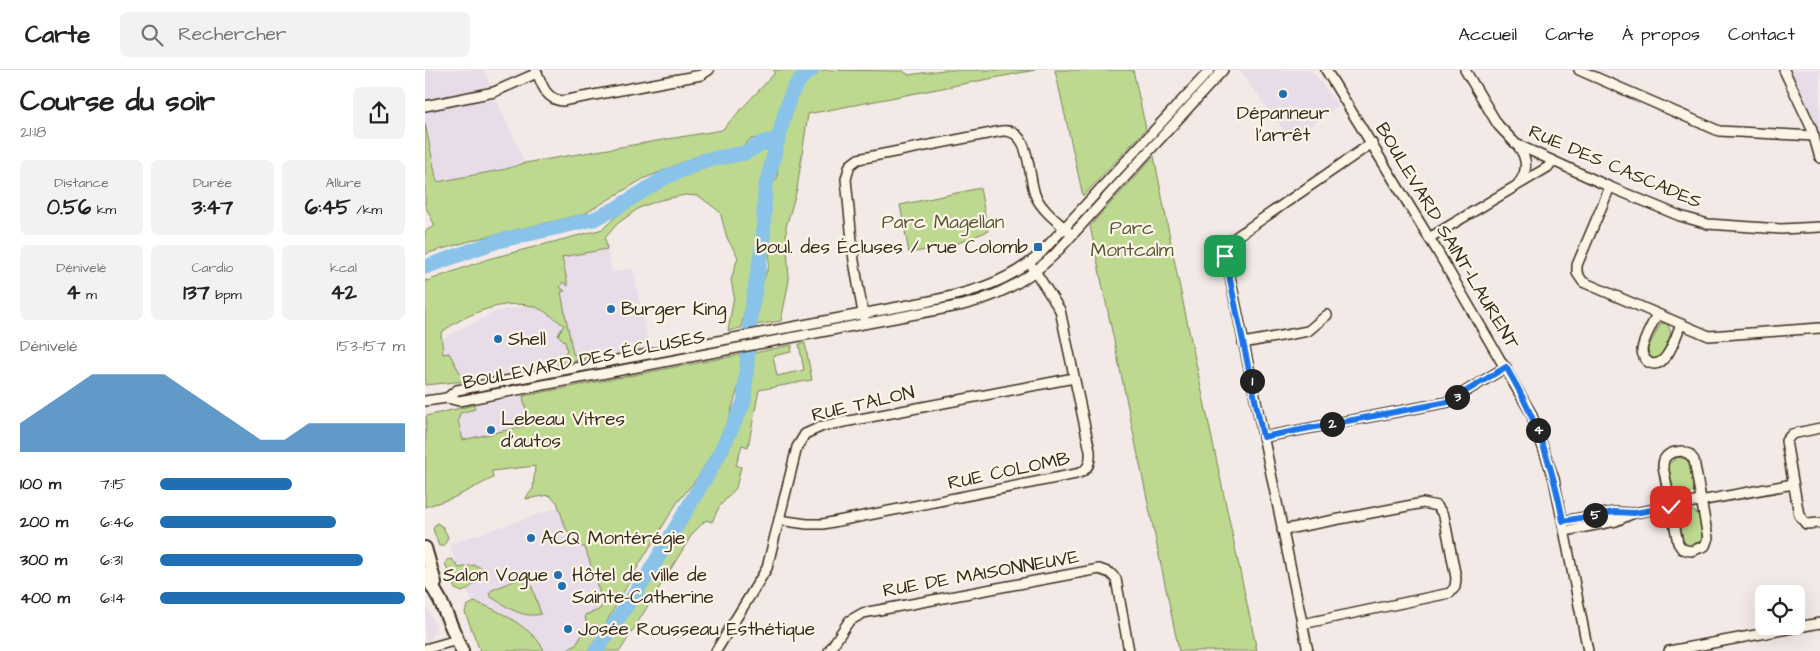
<!DOCTYPE html>
<html lang="fr">
<head>
<meta charset="utf-8">
<style>
  :root { --surface:#fff; --page:#f2f2f2; --text:#222; --muted:#767676; --line:#e0e0e0; --accent:#1f6fb2 }
  body { margin:0; font-family:"Architects Daughter",sans-serif; background:var(--page); color:var(--text); height:100vh; display:flex; flex-direction:column; font-size:19px; white-space:nowrap }
  * { box-sizing:border-box; margin:0 }
  p { font-size:16px; color:var(--muted) }
  .icon { flex:none; width:28px; height:28px; fill:none; stroke:currentColor; stroke-width:2; stroke-linecap:round; stroke-linejoin:round }
  .map { position:relative; flex:1; overflow:hidden }
  .details { display:flex; flex-direction:column; background:var(--surface); width:425px }
  .details>* { flex:none }
  .buttons { position:absolute; left:1330px; top:515px; display:grid; gap:10px }
  .buttons a { display:grid; place-items:center; width:50px; height:50px; border-radius:8px; background:var(--surface); box-shadow:0 5px 20px #0002; font-size:25px }
  .pin { position:absolute; display:grid; place-items:center; width:42px; height:42px; color:#fff; margin:-21px; border-radius:10px; box-shadow:0 2px 8px #0006 }
  .km { position:absolute; width:25px; height:25px; margin:-12px; border-radius:50%; background:#222; color:#fff; font-size:14px; line-height:25px; text-align:center }
  .round { display:grid; place-items:center; flex:none; width:52px; height:52px; border-radius:8px; background:var(--page) }
  .headline { display:flex; align-items:center; justify-content:space-between; height:85px; padding:0 20px }
  h1 { font-size:28px; font-weight:700; line-height:38px }
  .stats { display:grid; grid-template-columns:repeat(3,1fr); gap:8px; height:85px; padding:5px 20px }
  .stats div { display:grid; align-content:center; border-radius:8px; background:var(--page); text-align:center }
  .stats b { font-size:21px; font-weight:700 }
  .stats small { font-size:14px; font-weight:400 }
  .stats p { font-size:14px }
  .chart { height:140px; padding:10px 20px }
  .chart p { display:flex; justify-content:space-between }
  .chart svg { width:100%; height:90px; margin-top:5px; fill:var(--accent); opacity:.7 }
  ul { padding:0 20px; list-style:none; font-size:16px }
  li { display:grid; grid-template-columns:80px 60px 1fr; align-items:center; height:38px }
  li i { height:12px; border-radius:6px; background:var(--accent) }
  header { display:flex; align-items:center; gap:30px; box-sizing:border-box; height:70px; padding:0 25px; background:var(--surface); border-bottom:1px solid var(--line) }
  header strong { font-size:24px }
  nav { display:flex; gap:28px; margin-inline-start:auto; font-size:18px }
  .search { width:350px; height:45px; background:var(--page); display:flex; align-items:center; gap:12px; box-sizing:border-box; padding:0 18px; border-radius:8px; color:var(--muted); font-size:19px }
  main { display:flex; flex:1; min-height:0 }
  .map>svg:first-child { display:block }
  .built { fill:#e8dce9 }
  .green { fill:#bdd990; stroke:#7c8257 }
  .lines { fill:none; stroke-linecap:round; stroke-linejoin:round }
  .river { stroke:#8ac3e9; stroke-width:15 }
  .minor-casing { stroke:#3b2a1e; stroke-width:12 }
  .highway-casing { stroke:#3b2a1e; stroke-width:16 }
  .minor { stroke:#fcf5e5; stroke-width:9 }
  .highway { stroke:#fcf5e5; stroke-width:12 }
  .route-casing { stroke:#fff; stroke-width:10 }
  .route { stroke:#1a73e8; stroke-width:6 }
  .poi-dot { fill:#1f6fb2; stroke:#fcf5e5; stroke-width:2 }
  .labels { text-anchor:middle; dominant-baseline:central; stroke-width:4.5; stroke-linejoin:round; paint-order:stroke }
  .poi-label { font-size:19px; fill:#3b2a1e; stroke:#fcf5e5; text-anchor:start }
  .street-label { font-size:19px; fill:#3b2a1e; stroke:#fcf5e5 }
  .park-label { font-size:19px; fill:#5c563a; stroke:#fcf5e5 }
</style>
</head>
<body>
<header>
<strong>Carte</strong>
<div class="search"><svg class="icon" aria-label="search" viewBox="0 0 24 24"><circle cx="10" cy="10" r="6"/><path d="M15 15l6 6"/></svg>Rechercher</div>
<nav><a>Accueil</a><a>Carte</a><a>À propos</a><a>Contact</a></nav>
</header>
<main>
<section class="details">
<div class="headline"><div><h1>Course du soir</h1><p>21:18</p></div><a class="round"><svg class="icon" aria-label="share" viewBox="0 0 24 24"><path d="M12 15V3M7 8l5-5 5 5M5 13v7h14v-7"/></svg></a></div>
<div class="stats">
<div><p>Distance</p><b>0.56<small> km</small></b></div>
<div><p>Durée</p><b>3:47</b></div>
<div><p>Allure</p><b>6:45<small> /km</small></b></div>
</div>
<div class="stats">
<div><p>Dénivelé</p><b>4<small> m</small></b></div>
<div><p>Cardio</p><b>137<small> bpm</small></b></div>
<div><p>kcal</p><b>42</b></div>
</div>
<div class="chart"><p><span>Dénivelé</span>153–157 m</p>
<svg viewBox="0 0 160 44" preserveAspectRatio="none"><path d="M0 44V30L10 22L20 14L30 6L40 6L50 6L60 6L70 14L80 22L90 30L100 38L110 38L120 30L130 30L140 30L150 30L160 30V44z"/></svg>
</div>
<ul>
<li><b>100 m</b>7:15<i style="width:54%"></i></li>
<li><b>200 m</b>6:46<i style="width:72%"></i></li>
<li><b>300 m</b>6:31<i style="width:83%"></i></li>
<li><b>400 m</b>6:14<i style="width:100%"></i></li>
</ul>
</section>
<div class="map">
<svg width="1395" height="581" viewBox="0 0 1395 581">
  <rect width="100%" height="100%" fill="#f3eae7"/>
  <filter id="ink" filterUnits="userSpaceOnUse"><feTurbulence type="fractalNoise" baseFrequency=".02" numOctaves="2"/><feDisplacementMap in="SourceGraphic" scale="10" xChannelSelector="R" yChannelSelector="G"/><feConvolveMatrix kernelMatrix="1 2 1 2 8 2 1 2 1" color-interpolation-filters="sRGB"/></filter>
  <g filter="url(#ink)">
    <g class="built">
      <path d="M0,0H59L66,18L0,31Z"/>
      <path d="M815,0H887L913,36L865,70Z"/>
      <path d="M1365,0H1395V62Z"/>
      <path d="M71,29L100,93L81,99L12,112L0,53V41Z"/>
      <path d="M182,179L187,202L208,198L224,277L30,313L16,279V269L72,241L136,230L128,189Z"/>
      <path d="M98,326L104,355L37,371L29,339Z"/>
      <path d="M134,437L141,459L156,477L160,476L178,534L151,575L141,581H119L111,569L88,550L49,532L42,521L24,474Z"/>
      <path d="M0,534L11,557L7,568L0,573Z"/>
    </g>
    <g class="green">
      <path d="M349,0H378L362,17L348,66L326,69L316,78L277,84L218,109L159,144L52,169L0,184V161L10,156L0,135V53L12,112L81,99L100,93L297,60L349,4Z"/>
      <path d="M394,0L478,1L484,5L518,0H610L383,44L372,119L361,157L364,211L356,251L330,255L332,228L344,195V116L352,109C353,77 364,17 394,0Z"/>
      <path d="M630,0H708L721,59L658,126Z"/>
      <path d="M341,79L348,81L336,127L335,163L316,258L303,261L309,226L306,210L313,187L302,168L295,142L274,126L260,125L235,130L214,138L192,154L180,168L182,179L137,187L143,216L138,212L135,217L140,221L136,222L148,284H161L163,288L133,294L132,290L142,281L140,272L133,265L139,255C131,250 122,242 113,238C84,226 39,244 16,263L18,284L24,283L38,308L48,306L51,310L0,315V209L2,211L63,189L178,159C191,143 248,107 268,100C292,92 317,91 341,79Z"/>
      <path d="M729,86L752,204L832,581H754L665,156Z"/>
      <path d="M555,118L563,161L526,176L484,183L475,135Z"/>
      <path d="M1236,253L1243,254L1246,264L1237,285L1229,289L1224,285L1223,278Z"/>
      <path d="M380,273L387,310L334,320L323,377L317,375L311,395L316,397L311,418L294,437L287,452L281,450L268,463L195,581H179L225,498L286,405L303,376L316,345L329,283L367,275L366,282L348,286L352,306L379,300L374,274Z"/>
      <path d="M319,284L313,318L304,348L290,378L273,407L252,433L215,493L181,553L169,581H141L151,575L162,557L160,545L174,540L178,534L160,477H156L141,459L132,432L124,425L101,429L102,426L108,419L110,396L67,401L68,408L28,428L0,437L1,346L49,335L50,339L35,343L33,351L38,370L104,355L98,326Z"/>
      <path d="M1253,387L1263,390L1269,420V422L1249,426L1243,394Z"/>
      <path d="M1267,440C1277,444 1280,464 1275,472L1264,476L1257,470L1253,449L1257,442Z"/>
      <path d="M12,453L18,457L23,467L19,476H14L8,459Z"/>
      <path d="M27,489L34,498L49,495L57,498C55,508 46,519 37,522L30,519L20,493L22,490Z"/>
      <path d="M103,505L116,544C97,549 81,536 66,527L64,524L67,520Z"/>
      <path d="M49,532C70,537 112,561 119,581H55L40,542L42,536Z"/>
    </g>
    <g class="lines">
      <g class="river">
        <path d="M0,197L73,171L169,149L190,139L239,108L281,90L320,83L339,72L353,70C360,46 363,13 387,0"/>
        <path d="M171,581L222,506L294,385L319,332L326,243L338,172L340,119L353,70"/>
      </g>
      <g class="minor-casing">
        <g id="minor">
          <path d="M111,0C117,14 120,29 137,31L276,5L284,0"/>
          <path d="M901,0L1011,179L1106,343L1129,409L1163,581"/>
          <path d="M1040,0L1073,55L1091,74L1185,117L1255,146L1283,154L1356,159L1395,157"/>
          <path d="M1154,0L1294,61L1389,66"/>
          <path d="M1359,0L1386,57L1395,88"/>
          <path d="M0,36L69,22L112,3"/>
          <path d="M1093,114C1103,102 1103,89 1093,76"/>
          <path d="M1185,117L1152,195V203L1158,212L1284,266L1395,258"/>
          <path d="M1004,168L1123,97L1127,91"/>
          <path d="M1232,244C1228,254 1218,269 1217,280C1217,285 1220,291 1225,293C1242,300 1251,265 1256,254"/>
          <path d="M439,249L429,191L421,109L425,95L433,89L577,61C607,58 602,107 611,127C618,141 632,151 643,161"/>
          <path d="M818,273L883,261L902,245"/>
          <path d="M22,328L32,320L500,232C543,223 581,214 615,184L785,0"/>
          <path d="M0,331L22,328L34,331L538,235C574,226 603,210 629,185L798,0"/>
          <path d="M1395,358L1367,364L1361,371L1374,445L1381,454L1395,453"/>
          <path d="M838,367L1023,332L1081,297"/>
          <path d="M1257,381L1264,384L1269,390L1283,468L1280,476L1266,481L1257,479L1253,473L1238,396C1238,384 1247,382 1257,381Z"/>
          <path d="M354,450L382,454H398L651,404C663,401 666,393 665,381L635,240L608,198"/>
          <path d="M1138,451L1189,442L1206,443"/>
          <path d="M857,460L998,433L1012,436L1019,446L1031,508L1030,517L1025,523L877,554"/>
          <path d="M1140,461L1191,451L1209,443L1368,414"/>
          <path d="M0,579L32,570"/>
          <path d="M291,581L342,498L372,377L380,364L398,356L649,308"/>
          <path d="M404,581L424,551L438,543L674,499L685,503L691,509L704,581"/>
          <path d="M883,581L800,183L803,174L811,167L947,73"/>
          <path d="M1244,581L1395,553"/>
        </g>
      </g>
      <g class="highway-casing">
        <g id="highway">
          <path d="M0,478L10,513"/>
          <path d="M0,504L15,530L37,581"/>
        </g>
      </g>
      <use href="#minor" class="minor"/>
      <use href="#highway" class="highway"/>
    </g>
  </g>
  <g class="lines" filter="url(#ink)">
    <g class="route-casing">
      <path id="route" d="M800,186L838,367L1023,332L1081,297C1110,345 1128,396 1138,451L1189,442L1209,443L1246,437"/>
    </g>
    <use href="#route" class="route"/>
  </g>
  <g class="poi-dot">
    <circle cx="858" cy="24" r="5"/>
    <rect x="608" y="172" width="10" height="10" rx="2.5"/>
    <circle cx="186" cy="239" r="5"/>
    <circle cx="73" cy="269" r="5"/>
    <circle cx="66" cy="360" r="5"/>
    <circle cx="106" cy="468" r="5"/>
    <circle cx="133" cy="505" r="5"/>
    <circle cx="137" cy="516" r="5"/>
    <circle cx="143" cy="559" r="5"/>
  </g>
  <g class="labels">
    <g class="poi-label">
      <text x="858" y="43" text-anchor="middle">Dépanneur<tspan x="858" dy="22">l'arrêt</tspan></text>
      <text x="603" y="177" text-anchor="end">boul. des Écluses / rue Colomb</text>
      <text x="196" y="239">Burger King</text>
      <text x="83" y="269">Shell</text>
      <text x="76" y="349">Lebeau Vitres<tspan x="76" dy="22">d'autos</tspan></text>
      <text x="116" y="468">ACQ Montérégie</text>
      <text x="123" y="505" text-anchor="end">Salon Vogue</text>
      <text x="147" y="505">Hôtel de ville de<tspan x="147" dy="22">Sainte-Catherine</tspan></text>
      <text x="153" y="559">Josée Rousseau Esthétique</text>
    </g>
    <g class="street-label">
      <text transform="translate(1190 97) rotate(23)">RUE DES CASCADES</text>
      <text transform="translate(1022 166) rotate(59)">BOULEVARD SAINT-LAURENT</text>
      <text transform="translate(159 290) rotate(-11)">BOULEVARD DES ÉCLUSES</text>
      <text transform="translate(438 334) rotate(-13)">RUE TALON</text>
      <text transform="translate(584 401) rotate(-12)">RUE COLOMB</text>
      <text transform="translate(556 504) rotate(-10)">RUE DE MAISONNEUVE</text>
    </g>
    <g class="park-label">
      <text x="518" y="152">Parc Magellan</text>
      <text x="707" y="158">Parc<tspan x="707" dy="22">Montcalm</tspan></text>
    </g>
  </g>
</svg>
<div class="buttons">
<a><svg class="icon" aria-label="locate" viewBox="0 0 24 24"><circle cx="12" cy="12" r="6"/><path d="M12 2v4M12 18v4M2 12h4M18 12h4"/></svg></a>
</div>
<div class="pin" style="left:800px;top:186px;background:#1e9e55"><svg class="icon" aria-label="arrive" viewBox="0 0 24 24"><path d="M6 21V4h12l-3 4 3 4H6"/></svg></div>
<div class="pin" style="left:1246px;top:437px;background:#d93025"><svg class="icon" aria-label="check" viewBox="0 0 24 24"><path d="M5 12l5 5 9-10"/></svg></div>
<b class="km" style="left:827px;top:311px">1</b>
<b class="km" style="left:907px;top:354px">2</b>
<b class="km" style="left:1032px;top:327px">3</b>
<b class="km" style="left:1113px;top:360px">4</b>
<b class="km" style="left:1170px;top:445px">5</b>
</div>
</main>
</body>
</html>
